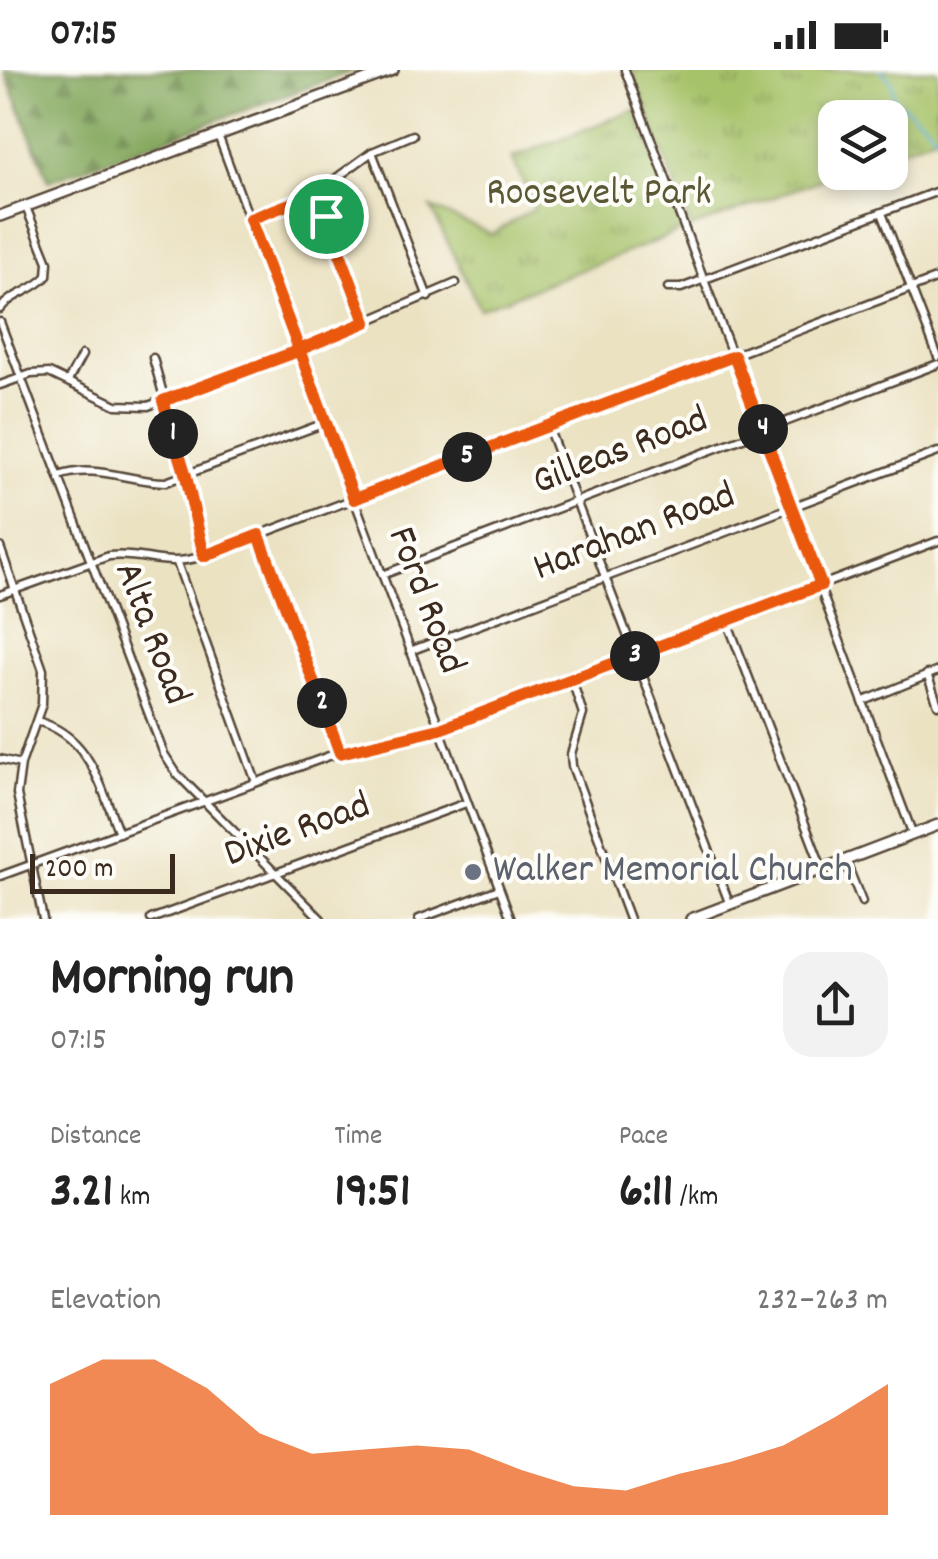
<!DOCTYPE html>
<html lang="en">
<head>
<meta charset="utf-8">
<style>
  :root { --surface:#fff; --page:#f2f2f2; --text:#222; --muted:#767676; --accent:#ea580c }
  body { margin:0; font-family:Dekko,sans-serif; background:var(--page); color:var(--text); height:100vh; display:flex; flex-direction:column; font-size:38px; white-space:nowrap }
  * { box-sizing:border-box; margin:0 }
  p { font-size:32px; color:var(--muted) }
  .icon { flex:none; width:55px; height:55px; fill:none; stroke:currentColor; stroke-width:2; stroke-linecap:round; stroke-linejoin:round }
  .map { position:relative; height:849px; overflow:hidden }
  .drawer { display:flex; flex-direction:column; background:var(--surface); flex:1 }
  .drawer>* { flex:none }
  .fabs { position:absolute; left:818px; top:30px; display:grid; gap:20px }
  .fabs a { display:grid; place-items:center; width:90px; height:90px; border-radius:20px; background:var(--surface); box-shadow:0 5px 15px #0003; font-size:50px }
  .scale { position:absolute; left:30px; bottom:25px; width:145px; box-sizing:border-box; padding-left:10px; border:5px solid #3b2a1e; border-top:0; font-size:28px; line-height:35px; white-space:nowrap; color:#3b2a1e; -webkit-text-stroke:8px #fdfcf7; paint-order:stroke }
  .pin { position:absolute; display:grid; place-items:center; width:85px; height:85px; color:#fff; margin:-42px; border:5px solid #fff; border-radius:50%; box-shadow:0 2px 10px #0007 }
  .km { position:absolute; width:50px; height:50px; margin:-25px; border-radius:50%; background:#222; color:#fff; font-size:28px; line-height:50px; text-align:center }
  .round { display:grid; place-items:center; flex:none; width:105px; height:105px; border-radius:30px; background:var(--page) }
  .overview { display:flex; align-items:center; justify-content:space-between; height:170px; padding:0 50px }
  h1 { font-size:55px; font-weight:700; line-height:75px }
  .metrics { display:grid; grid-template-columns:repeat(3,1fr); gap:15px; height:170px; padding:10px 50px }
  .metrics div { display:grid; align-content:center }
  .metrics b { font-size:50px; font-weight:700 }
  .metrics small { font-size:28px; font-weight:400 }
  .metrics p { font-size:28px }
  .chart { height:280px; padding:20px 50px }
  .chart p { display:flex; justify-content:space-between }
  .chart svg { width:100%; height:180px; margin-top:10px; fill:var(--accent); opacity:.7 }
  .status { display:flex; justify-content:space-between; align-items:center; height:70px; padding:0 50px; background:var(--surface); direction:ltr }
  .status svg { height:28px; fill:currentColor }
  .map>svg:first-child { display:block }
  .forest { fill:url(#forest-firs); stroke:#606a3e; stroke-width:2.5 }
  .park { fill:url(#park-tufts); stroke:#717644; stroke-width:2.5 }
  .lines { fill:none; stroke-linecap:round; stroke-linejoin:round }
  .stream { stroke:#5db3d9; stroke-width:2.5 }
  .minor-casing { stroke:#554637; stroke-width:11 }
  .major-casing { stroke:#554637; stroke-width:14 }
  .minor { stroke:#fff; stroke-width:6 }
  .major { stroke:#fff; stroke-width:9 }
  .route-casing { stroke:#fff; stroke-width:20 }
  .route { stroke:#ea580c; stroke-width:12 }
  .worship-dot { fill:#6b7280; stroke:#fdfcf7; stroke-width:4 }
  .labels { text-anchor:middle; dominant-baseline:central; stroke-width:8; stroke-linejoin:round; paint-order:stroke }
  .park-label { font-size:40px; fill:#5b5835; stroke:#fdfcf7 }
  .street-label { font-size:40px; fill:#3b2a1e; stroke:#fdfcf7 }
  .worship-label { font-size:40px; fill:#5b616d; stroke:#fdfcf7; text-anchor:start }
</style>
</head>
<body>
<div class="status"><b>07:15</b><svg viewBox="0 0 49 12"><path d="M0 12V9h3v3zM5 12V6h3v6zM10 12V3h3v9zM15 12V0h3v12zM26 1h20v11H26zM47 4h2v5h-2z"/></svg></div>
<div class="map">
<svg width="938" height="849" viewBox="0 0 938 849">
  <defs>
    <pattern id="forest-firs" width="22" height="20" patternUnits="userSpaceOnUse" patternTransform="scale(2.5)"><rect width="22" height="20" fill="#85a95e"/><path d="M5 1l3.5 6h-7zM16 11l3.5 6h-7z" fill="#6e8a4d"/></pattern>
    <pattern id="park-tufts" width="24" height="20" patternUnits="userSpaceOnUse" patternTransform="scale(2.5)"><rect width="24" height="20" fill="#a7c36a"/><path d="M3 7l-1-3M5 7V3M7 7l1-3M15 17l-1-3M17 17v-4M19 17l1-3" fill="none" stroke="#899f57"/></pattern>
  </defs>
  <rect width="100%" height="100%" fill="#fdfcf7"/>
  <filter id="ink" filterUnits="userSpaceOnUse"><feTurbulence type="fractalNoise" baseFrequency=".01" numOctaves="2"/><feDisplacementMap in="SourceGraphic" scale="20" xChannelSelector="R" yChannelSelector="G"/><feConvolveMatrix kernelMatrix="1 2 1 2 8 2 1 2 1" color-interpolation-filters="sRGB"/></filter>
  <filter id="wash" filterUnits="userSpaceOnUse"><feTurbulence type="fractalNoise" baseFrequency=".0048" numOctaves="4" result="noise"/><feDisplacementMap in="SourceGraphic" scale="40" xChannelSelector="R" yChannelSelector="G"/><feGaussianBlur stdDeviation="2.25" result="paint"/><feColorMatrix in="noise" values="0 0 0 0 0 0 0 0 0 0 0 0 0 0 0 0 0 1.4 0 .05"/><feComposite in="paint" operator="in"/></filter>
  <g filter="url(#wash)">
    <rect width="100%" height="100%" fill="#ebe2c2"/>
    <path class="forest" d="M4,0H356L49,111Z"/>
    <g class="park">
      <path d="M632,0H938V65L890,83V48H835V102L839,103L691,158Z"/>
      <path d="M635,40L682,161L480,239L431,138L492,164L535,138L512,88Z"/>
    </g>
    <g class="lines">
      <path class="stream" d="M880,0C890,7 895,14 893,27C908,42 925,49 938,68"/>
    </g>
  </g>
  <g filter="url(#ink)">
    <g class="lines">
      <g class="minor-casing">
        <g id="minor">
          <path d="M625,0L913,765"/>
          <path d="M218,65L511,849"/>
          <path d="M372,82L428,227"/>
          <path d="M316,123L366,253"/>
          <path d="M882,143L938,287"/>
          <path d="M250,149L316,123L372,82L413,65"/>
          <path d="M668,218H681L938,121"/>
          <path d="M0,239C12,223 34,221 47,206L48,192L26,137"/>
          <path d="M0,252L164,684L177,704L321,849"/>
          <path d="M153,288L188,413L203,486"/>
          <path d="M69,309L82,285"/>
          <path d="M0,315L31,304L49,303L116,335L148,336L299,280L456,213"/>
          <path d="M548,357L730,835"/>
          <path d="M59,406C95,393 129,412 166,412L325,353"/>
          <path d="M259,465L340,683"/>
          <path d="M0,477L43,600L42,634L21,694L17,724L43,849"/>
          <path d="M177,493L256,712"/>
          <path d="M382,505L938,294"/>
          <path d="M0,525L109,486C146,482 163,499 203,486L938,208"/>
          <path d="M727,551L822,798"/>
          <path d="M410,581L938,382"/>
          <path d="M927,604L938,635"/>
          <path d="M572,610L583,644L571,684L572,696L629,849"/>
          <path d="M864,631L938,601"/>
          <path d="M37,651C91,666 100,716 119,763"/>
          <path d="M0,689L21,694"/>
          <path d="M845,790L862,832"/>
          <path d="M0,806L329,686L440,659L938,471"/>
          <path d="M151,849L466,733"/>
          <path d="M419,849L499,819"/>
        </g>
      </g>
      <g class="major-casing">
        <g id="major">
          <path d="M0,146L393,0"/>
          <path d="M691,849L938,755"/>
        </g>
      </g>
      <use href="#minor" class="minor"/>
      <use href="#major" class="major"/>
    </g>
  </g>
  <g class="lines" filter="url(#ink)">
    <g class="route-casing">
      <path id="route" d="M326,146L366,252L299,280L290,284L163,331L186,406L204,486L259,465L340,683L440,659L821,515L734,286L354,429L308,304L297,274L250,149L316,124L326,146"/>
    </g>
    <use href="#route" class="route"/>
  </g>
  <circle class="worship-dot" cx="473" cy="802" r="10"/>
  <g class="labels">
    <g class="park-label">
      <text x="599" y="125">Roosevelt Park</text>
    </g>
    <g class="street-label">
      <text transform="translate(621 383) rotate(-21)">Gilleas Road</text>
      <text transform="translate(635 464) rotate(-21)">Harahan Road</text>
      <text transform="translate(424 531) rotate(69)">Ford Road</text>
      <text transform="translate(150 564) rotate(69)">Alta Road</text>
      <text transform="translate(298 762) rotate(-20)">Dixie Road</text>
    </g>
    <g class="worship-label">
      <text x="493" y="802">Walker Memorial Church</text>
    </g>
  </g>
</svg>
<div class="fabs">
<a><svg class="icon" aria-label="layers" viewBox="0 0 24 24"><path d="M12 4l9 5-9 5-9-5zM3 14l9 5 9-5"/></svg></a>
</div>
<div class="scale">200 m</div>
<div class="pin" style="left:326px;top:146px;background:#1e9e55"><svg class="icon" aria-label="arrive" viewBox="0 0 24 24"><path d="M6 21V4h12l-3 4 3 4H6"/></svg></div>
<b class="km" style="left:173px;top:364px">1</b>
<b class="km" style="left:322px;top:633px">2</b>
<b class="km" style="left:635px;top:586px">3</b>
<b class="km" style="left:763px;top:359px">4</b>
<b class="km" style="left:467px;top:387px">5</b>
</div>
<section class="drawer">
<div class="overview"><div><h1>Morning run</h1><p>07:15</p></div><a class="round"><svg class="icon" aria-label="share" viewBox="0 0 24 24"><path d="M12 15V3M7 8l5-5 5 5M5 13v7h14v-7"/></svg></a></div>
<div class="metrics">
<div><p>Distance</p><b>3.21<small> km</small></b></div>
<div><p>Time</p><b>19:51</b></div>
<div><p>Pace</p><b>6:11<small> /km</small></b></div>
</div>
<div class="chart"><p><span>Elevation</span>232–263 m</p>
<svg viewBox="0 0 160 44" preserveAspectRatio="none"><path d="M0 44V12L10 6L20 6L30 13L40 24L50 29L60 28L70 27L80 28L90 33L100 37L110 38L120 34L130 31L140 27L150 20L160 12V44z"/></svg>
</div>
</section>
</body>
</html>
